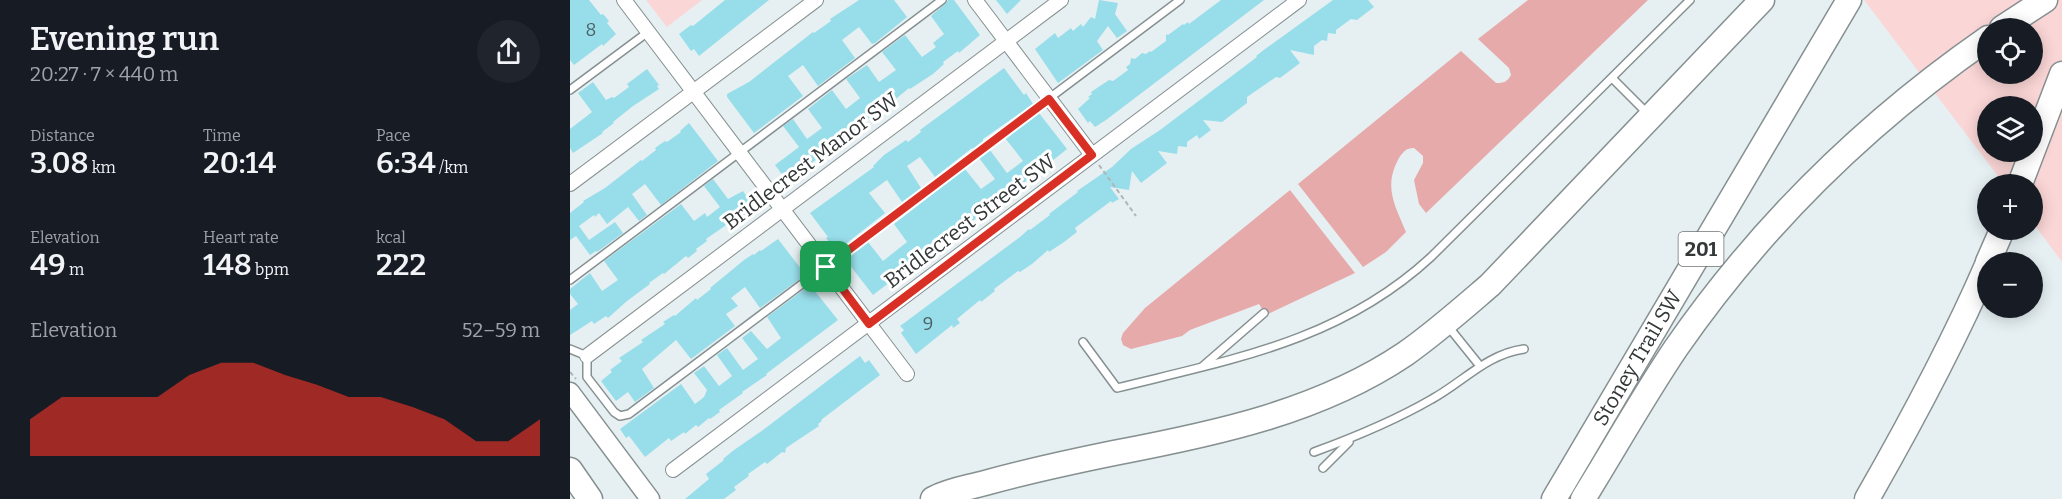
<!DOCTYPE html>
<html lang="en">
<head>
<meta charset="utf-8">
<style>
  :root { --surface:#171b24; --page:#20242c; --text:#f1f3f6; --muted:#9ea1a6; --accent:#d93025 }
  body { margin:0; font-family:Bitter,serif; background:var(--page); color:var(--text); height:100vh; display:flex; flex-direction:column; font-size:22px; white-space:nowrap }
  * { box-sizing:border-box; margin:0 }
  p { font-size:20px; color:var(--muted) }
  .icon { flex:none; width:33px; height:33px; fill:none; stroke:currentColor; stroke-width:2; stroke-linecap:round; stroke-linejoin:round }
  .map { position:relative; flex:1; overflow:hidden }
  .details { display:flex; flex-direction:column; background:var(--surface); width:570px }
  .details>* { flex:none }
  .buttons { position:absolute; left:1407px; top:18px; display:grid; gap:12px }
  .buttons a { display:grid; place-items:center; width:66px; height:66px; border-radius:50%; background:var(--surface); box-shadow:0 3px 15px #0003; font-size:30px }
  .pin { position:absolute; display:grid; place-items:center; width:51px; height:51px; color:#fff; margin:-26px; border-radius:12px; box-shadow:0 3px 9px #0006 }
  .round { display:grid; place-items:center; flex:none; width:63px; height:63px; border-radius:32px; background:var(--page) }
  .summary { display:flex; align-items:center; justify-content:space-between; height:102px; padding:0 30px }
  h1 { font-size:33px; font-weight:600; line-height:45px }
  .metrics { display:grid; grid-template-columns:repeat(3,1fr); gap:9px; height:102px; padding:6px 30px }
  .metrics div { display:grid; align-content:center }
  .metrics b { font-size:30px; font-weight:600 }
  .metrics small { font-size:16px; font-weight:400 }
  .metrics p { font-size:16px }
  .chart { height:168px; padding:12px 30px }
  .chart p { display:flex; justify-content:space-between }
  .chart svg { width:100%; height:108px; margin-top:6px; fill:var(--accent); opacity:.7 }
  main { display:flex; flex:1; min-height:0 }
  .map>svg:first-child { display:block }
  .green { fill:#fbd6d6; fill-rule:evenodd }
  .water { fill:#e7aaab }
  .building { fill:#98deea }
  .lines { fill:none; stroke-linecap:round; stroke-linejoin:round }
  .lane-casing { stroke:#869091; stroke-width:10 }
  .street-casing { stroke:#869091; stroke-width:16 }
  .secondary-casing { stroke:#869091; stroke-width:21 }
  .highway-casing { stroke:#869091; stroke-width:27 }
  .path { stroke:#aeb6b8; stroke-width:2; stroke-dasharray:4.5 3; stroke-linecap:butt }
  .lane { stroke:#fff; stroke-width:7 }
  .street { stroke:#fff; stroke-width:14 }
  .secondary { stroke:#fff; stroke-width:18 }
  .highway { stroke:#fff; stroke-width:24 }
  .route-casing { stroke:#fff; stroke-width:12 }
  .route { stroke:#d93025; stroke-width:8 }
  .labels { text-anchor:middle; dominant-baseline:central; stroke-width:6; stroke-linejoin:round; paint-order:stroke }
  .number-label { font-size:18px; fill:#4c6164 }
  .shield { fill:#fff; stroke:#707374; stroke-width:1.5 }
  .shield-label { font-size:20px; font-weight:bold; fill:#333738 }
  .street-label { font-size:21px; fill:#333738; stroke:#fff }
</style>
</head>
<body>
<main>
<section class="details">
<div class="summary"><div><h1>Evening run</h1><p>20:27 · 7 × 440 m</p></div><a class="round"><svg class="icon" aria-label="share" viewBox="0 0 24 24"><path d="M12 15V3M7 8l5-5 5 5M5 13v7h14v-7"/></svg></a></div>
<div class="metrics">
<div><p>Distance</p><b>3.08<small> km</small></b></div>
<div><p>Time</p><b>20:14</b></div>
<div><p>Pace</p><b>6:34<small> /km</small></b></div>
</div>
<div class="metrics">
<div><p>Elevation</p><b>49<small> m</small></b></div>
<div><p>Heart rate</p><b>148<small> bpm</small></b></div>
<div><p>kcal</p><b>222</b></div>
</div>
<div class="chart"><p><span>Elevation</span>52–59 m</p>
<svg viewBox="0 0 160 44" preserveAspectRatio="none"><path d="M0 44V29L10 20L20 20L30 20L40 20L50 11L60 6L70 6L80 11L90 15L100 20L110 20L120 24L130 29L140 38L150 38L160 29V44z"/></svg>
</div>
</section>
<div class="map">
<svg width="1492" height="499" viewBox="0 0 1492 499">
  <rect width="100%" height="100%" fill="#e6f0f2"/>
  <g class="green">
    <path d="M76,0H132L97,27Z"/>
    <path d="M1294,0H1492V262L1463,223L1462,184H1434ZM1418,28H1462V74H1418ZM1418,106H1462V152H1418Z"/>
  </g>
  <g class="water">
    <path d="M958,0H1078L856,213L849,204L844,180L853,163V156L844,148C836,148 833,152 829,158C813,187 825,205 836,232L816,252L793,267L728,184L891,51L926,83C934,83 937,82 941,75L939,68L908,39Z"/>
    <path d="M720,190L785,273L696,315L689,304L620,330L612,336L561,349L553,345L551,339L553,333L575,308Z"/>
  </g>
  <g class="building">
    <path d="M0,0H19L31,15L33,14L39,21L37,23L46,34L33,46L32,44L4,65L0,60Z"/>
    <path d="M155,0H199L129,56L124,49L121,51L109,34L121,25L123,26Z"/>
    <path d="M289,0H324L337,17L305,43L302,44L289,27L272,40L285,58L248,86L233,65L218,76L233,96L184,133L157,97V94L179,82L243,32L244,33L261,21L260,19Z"/>
    <path d="M378,0H384L410,35L389,53L388,51L373,62L374,64L363,74L340,89L339,88L316,107L315,106L287,127L288,128L276,138L277,139L267,146L266,144L239,165L240,166L217,181L205,165L229,147L213,126L223,119L237,139L252,128L238,109L262,90L276,109L290,98L276,79L297,65L309,82L326,70L312,52L335,35L352,57L366,47L363,43L374,34L361,16L375,4Z"/>
    <path d="M426,0H451L437,14Z"/>
    <path d="M529,0L548,3L545,14L557,31L547,38L538,26L527,41L533,50L488,83L465,49L485,33L488,38L501,28L503,31L511,24L513,27L521,17L525,19Z"/>
    <path d="M651,0H694L536,120L525,127L520,121L518,123L508,109L520,98L518,97L522,94L521,92L539,80L543,81L558,70L556,67L560,64L561,58L565,59L572,53L576,54L580,51L581,52L596,41V34L598,35L613,24L614,25L618,22L619,24Z"/>
    <path d="M763,0H798L804,7L787,20L781,19L766,30V34L758,33L757,41L752,40L744,46V55L720,50L730,63L710,78L706,77L677,97V103L652,122L633,120L641,130L629,139L627,135L617,142V147L608,146L607,154L588,151L597,163L571,183L562,171L559,190L540,187L549,199L542,203L541,201L505,228L507,232L494,242L479,252L478,250L462,264L450,272L448,271L424,289L425,291L411,302L410,300L387,319L390,323L383,328L382,325L346,354L331,333L334,330L330,326L450,237L459,229L460,230L480,215L479,214L508,192L507,191L542,167L561,149L590,130L687,57L686,56L695,49Z"/>
    <path d="M434,68L454,95L456,93L463,104L413,139V141L403,149L402,148L365,177L350,157L337,166L351,188L332,202L317,180L299,193L315,213L268,250H265L256,238L258,237L240,213L304,167L303,166L314,155L336,140L338,142L351,132L350,130Z"/>
    <path d="M77,69L89,85L87,86L89,89L63,106L43,122L44,123L32,132L33,133L3,153L0,148V129L22,112L8,93L23,82L36,100L42,97L44,98L59,87L57,84Z"/>
    <path d="M469,113L497,149L461,178L433,195L434,197L426,203L425,202L411,213L412,214L402,221L401,220L385,232L386,233L377,240L376,239L303,295L275,259L298,242L313,261L337,242L324,224L395,169L411,189L425,179L409,158L420,150L437,173L453,161L435,138Z"/>
    <path d="M119,123L148,161L91,205L75,184L62,194L77,215L69,221L58,207L37,224L29,213L25,217L24,215L9,226L19,240L45,222L53,233L27,252L26,251L20,255L6,236L0,240V213L14,202L13,201L35,188L71,160L72,161L86,150L85,148L95,141L97,142L111,132L110,131Z"/>
    <path d="M143,179L158,199L173,191L184,207L164,223L162,221L136,239L137,241L126,249L127,251L118,258L116,256L94,274L93,273L79,283L80,284L57,301L38,318L36,316L24,324L22,321L0,335V310L8,304L0,294V289L20,273L32,291L48,280L34,261L111,204L124,221L135,213L137,217L150,207L134,186Z"/>
    <path d="M208,239L235,274L234,276L190,308L175,287L161,298L168,306L156,314L165,326L121,359L106,340L72,369L84,388L65,402L58,392L46,401L31,381L42,372L40,370L52,361L49,358L73,342L71,340L95,324L93,322L104,315L105,316L126,298L127,300L141,289L140,288L174,260L183,254L184,255L190,250L191,251Z"/>
    <path d="M240,285L268,320L196,374L197,375L172,392L173,393L149,410L150,412L140,419L139,418L128,427L126,425L115,434L114,432L101,441L99,438L75,457L59,436L56,438L50,429L111,384L125,404L134,397L137,390L124,373L134,366L149,386L162,376L147,355L157,348L173,370L188,359L172,338L181,331L197,349L211,338L197,317Z"/>
    <path d="M290,356L295,363L299,360L310,375L251,420L252,421L248,424L249,426L216,448L215,453L212,452L197,464L195,462L178,474L179,476L164,487L166,490L154,499H115L139,479L136,474L154,460L153,459L164,450L193,430Z"/>
  </g>
  <g class="lines">
    <g class="lane-casing">
      <g id="lane">
        <path d="M1042,78L1078,114"/>
        <path d="M0,90L78,32"/>
        <path d="M0,280L372,0"/>
        <path d="M877,325L910,366"/>
        <path d="M513,342L547,388C663,359 770,341 861,257L1120,0"/>
        <path d="M0,349L17,356V377L44,412L50,416L59,414L610,0"/>
        <path d="M633,366L694,313"/>
        <path d="M744,452C785,437 824,421 862,399C893,382 917,354 954,349"/>
        <path d="M753,468L779,442"/>
      </g>
    </g>
    <g class="street-casing">
      <g id="street">
        <path d="M54,0L337,374"/>
        <path d="M405,0L522,155"/>
        <path d="M0,184L246,0"/>
        <path d="M17,356L491,0"/>
        <path d="M103,470L729,0"/>
      </g>
    </g>
    <g class="secondary-casing">
      <path id="secondary" d="M0,392L80,499"/>
    </g>
    <g class="highway-casing">
      <g id="highway">
        <path d="M1432,28L1475,0"/>
        <path d="M1450,184L1492,74"/>
        <path d="M1418,262L1432,230"/>
        <path d="M0,470L20,499"/>
        <path d="M363,499C380,490 397,488 415,483C458,471 500,462 544,453C644,434 749,412 835,354C865,333 892,309 920,285L1192,0"/>
        <path id="s1" d="M984,499L1279,0"/>
        <path d="M1013,499C1044,449 1073,397 1106,348C1190,227 1297,122 1418,38"/>
        <path d="M1297,499C1341,422 1383,344 1418,263"/>
      </g>
    </g>
    <g class="path">
      <path d="M529,165L566,216"/>
      <path d="M0,372L6,379"/>
    </g>
    <use href="#lane" class="lane"/>
    <use href="#street" class="street"/>
    <use href="#secondary" class="secondary"/>
    <use href="#highway" class="highway"/>
  </g>
  <g class="lines">
    <g class="route-casing">
      <path id="route" d="M479,99L522,155L299,324L256,267Z"/>
    </g>
    <use href="#route" class="route"/>
  </g>
  <g class="labels">
    <g class="number-label">
      <text x="21" y="30">8</text>
      <text x="358" y="324">9</text>
    </g>
    <rect class="shield" x="1108.5" y="232" width="45" height="34" rx="4.5"/>
    <g class="shield-label">
      <text x="1131" y="249">201</text>
    </g>
    <g class="street-label">
      <text transform="translate(241 161) rotate(-37)">Bridlecrest Manor SW</text>
      <text transform="translate(400 221) rotate(-37)">Bridlecrest Street SW</text>
      <text stroke="none"><textPath href="#s1" startOffset="164">Stoney Trail SW</textPath></text>
    </g>
  </g>
</svg>
<div class="buttons">
<a><svg class="icon" aria-label="locate" viewBox="0 0 24 24"><circle cx="12" cy="12" r="6"/><path d="M12 2v4M12 18v4M2 12h4M18 12h4"/></svg></a>
<a><svg class="icon" aria-label="layers" viewBox="0 0 24 24"><path d="M12 4l9 5-9 5-9-5zM3 14l9 5 9-5"/></svg></a>
<a>+</a>
<a>−</a>
</div>
<div class="pin" style="left:256px;top:267px;background:#1e9e55"><svg class="icon" aria-label="arrive" viewBox="0 0 24 24"><path d="M6 21V4h12l-3 4 3 4H6"/></svg></div>
</div>
</main>
</body>
</html>
